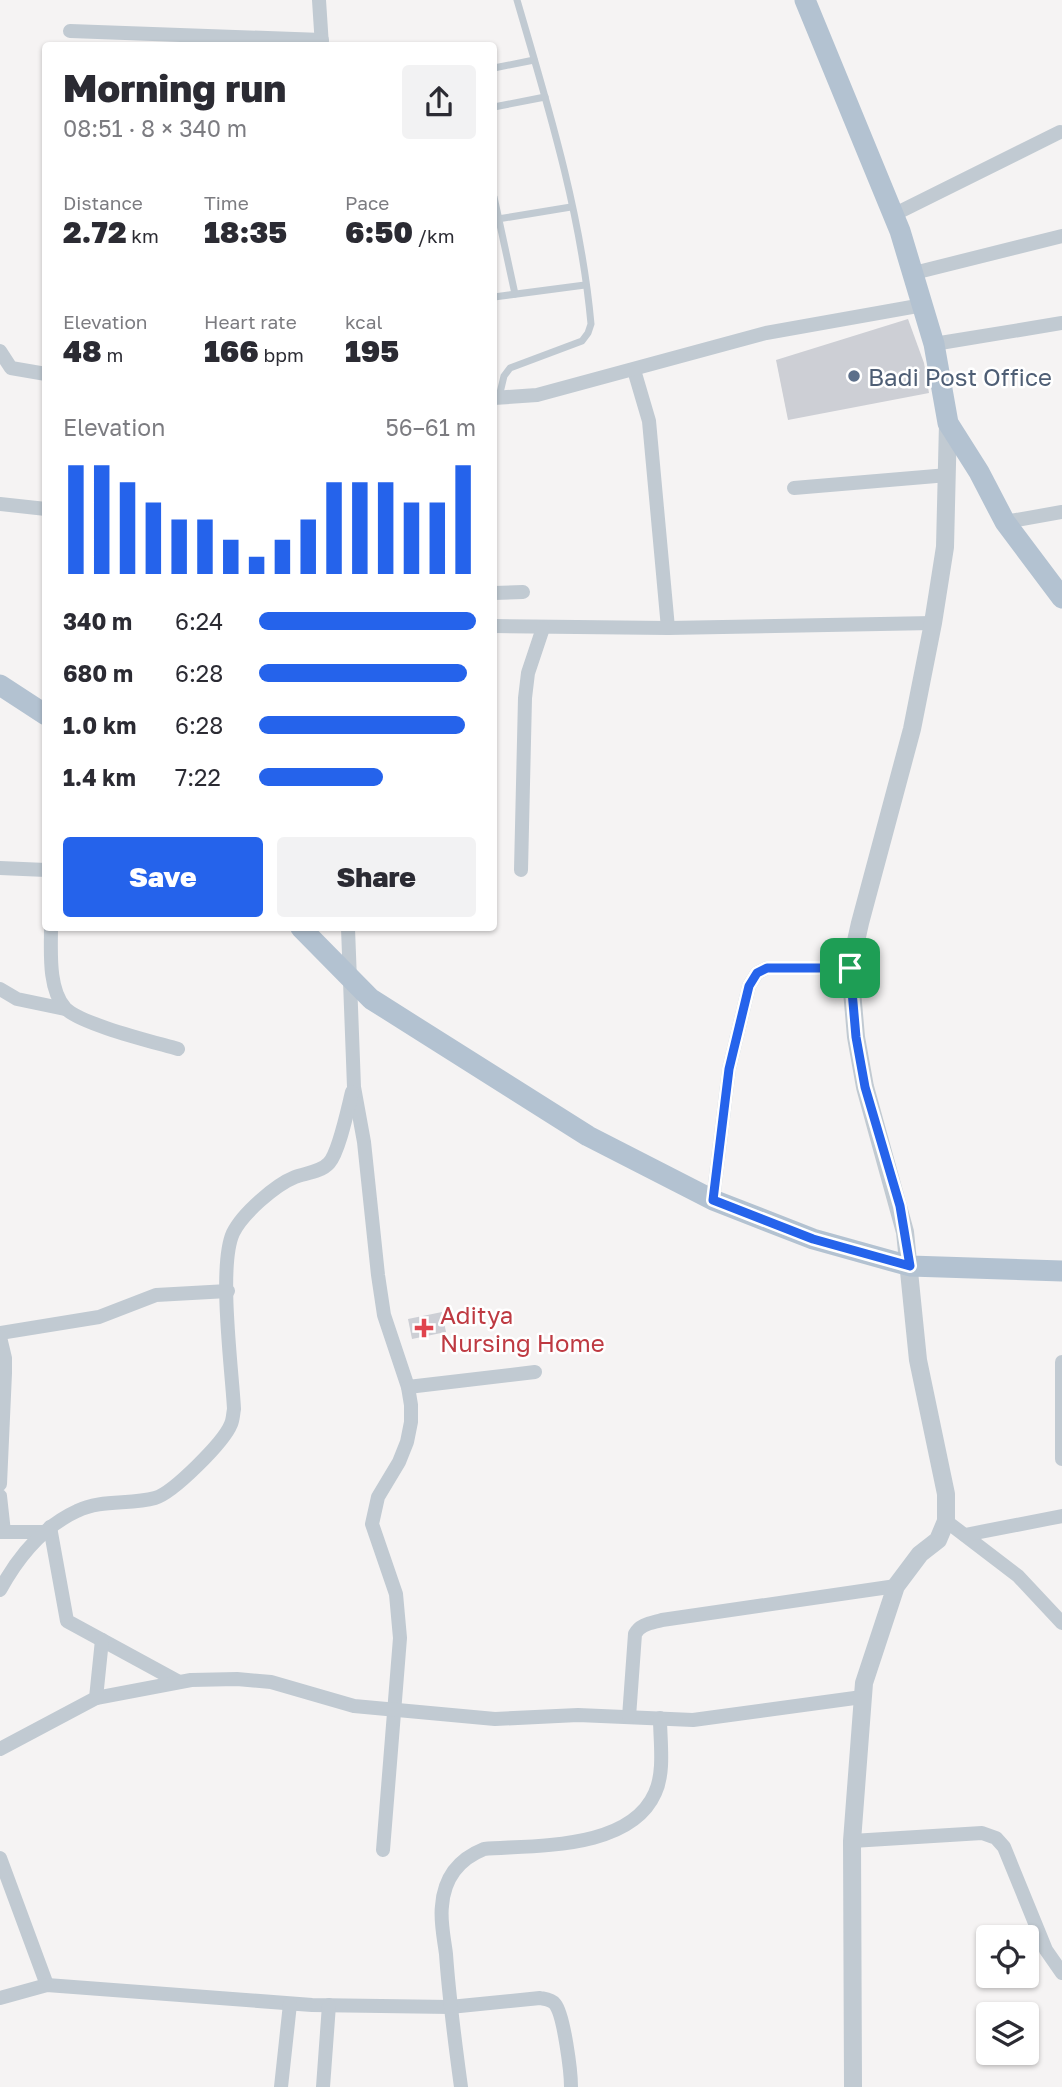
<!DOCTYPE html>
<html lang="en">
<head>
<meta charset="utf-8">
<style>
  :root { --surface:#fff; --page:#f2f2f3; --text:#2b2b33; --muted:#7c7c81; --accent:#2563eb }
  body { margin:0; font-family:"Golos Text",sans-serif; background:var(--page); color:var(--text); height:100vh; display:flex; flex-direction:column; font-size:26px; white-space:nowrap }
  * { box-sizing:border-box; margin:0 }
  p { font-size:23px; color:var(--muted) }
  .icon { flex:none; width:38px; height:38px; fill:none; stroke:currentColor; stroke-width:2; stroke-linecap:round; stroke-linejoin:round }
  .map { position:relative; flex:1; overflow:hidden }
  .drawer { position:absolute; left:42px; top:42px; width:455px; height:889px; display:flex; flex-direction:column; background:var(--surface); border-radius:7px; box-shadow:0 2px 5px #0004 }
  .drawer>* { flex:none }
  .buttons { position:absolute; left:976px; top:1925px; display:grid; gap:14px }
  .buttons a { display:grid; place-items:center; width:63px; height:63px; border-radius:7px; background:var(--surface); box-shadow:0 2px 5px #0004; font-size:35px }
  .pin { position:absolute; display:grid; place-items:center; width:60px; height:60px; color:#fff; margin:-30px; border-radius:14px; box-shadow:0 4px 10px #0006 }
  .round { display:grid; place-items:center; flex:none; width:74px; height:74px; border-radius:7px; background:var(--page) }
  .summary { display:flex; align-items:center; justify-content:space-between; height:119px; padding:0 21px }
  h1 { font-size:38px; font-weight:800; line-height:52px }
  .stats { display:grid; grid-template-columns:repeat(3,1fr); gap:10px; height:119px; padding:7px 21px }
  .stats div { display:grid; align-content:center }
  .stats b { font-size:30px; font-weight:800 }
  .stats small { font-size:19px; font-weight:400 }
  .stats p { font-size:19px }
  .chart { height:196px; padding:14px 21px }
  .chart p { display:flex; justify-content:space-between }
  .chart svg { width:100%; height:126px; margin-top:7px; stroke:var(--accent); stroke-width:6 }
  .cta { display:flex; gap:14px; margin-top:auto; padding:14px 21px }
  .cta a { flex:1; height:80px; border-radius:7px; background:var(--accent); color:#fff; font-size:28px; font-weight:800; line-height:80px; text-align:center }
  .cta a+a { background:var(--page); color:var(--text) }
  ul { padding:0 21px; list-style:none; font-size:23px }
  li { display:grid; grid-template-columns:112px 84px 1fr; align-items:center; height:52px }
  li i { height:18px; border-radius:9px; background:var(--accent) }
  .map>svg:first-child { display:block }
  .building { fill:#cdcfd5 }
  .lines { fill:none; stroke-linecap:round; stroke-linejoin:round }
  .service { stroke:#c1cad2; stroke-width:7 }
  .minor { stroke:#c1cad2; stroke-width:14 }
  .tertiary { stroke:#c1cad2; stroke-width:18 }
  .primary { stroke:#b3c2d1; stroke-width:21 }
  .route-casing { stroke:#fff; stroke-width:14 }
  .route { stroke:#2563eb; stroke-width:9 }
  .service-dot { fill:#5c6f8a; stroke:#fff; stroke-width:2.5 }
  .health-dot { fill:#e0444e; stroke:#fff; stroke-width:2.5 }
  .labels { text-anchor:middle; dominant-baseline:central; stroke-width:5; stroke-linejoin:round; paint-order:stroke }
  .service-label { font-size:24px; fill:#4e5e75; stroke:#fff; text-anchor:start }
  .health-label { font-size:24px; fill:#be3a42; stroke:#fff; text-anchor:start }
</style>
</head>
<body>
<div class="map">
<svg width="1062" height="2087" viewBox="0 0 1062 2087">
  <rect width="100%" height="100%" fill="#f5f3f3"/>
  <g class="building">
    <path d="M908,319L924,363L929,393L788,420L776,360Z"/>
    <path d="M442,1312L446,1332L412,1339L408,1319Z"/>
  </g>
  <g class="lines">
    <g class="service">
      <path d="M494,68L534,60"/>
      <path d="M494,107L545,97"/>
      <path d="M494,197L515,294"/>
      <path d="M498,219L571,207"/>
      <path d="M494,297L585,285"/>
      <path d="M499,397L504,376L510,368L582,341L588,333L591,324C581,213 548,106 517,0"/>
    </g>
    <g class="minor">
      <path d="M319,0L322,46"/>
      <path d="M70,31L322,40"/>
      <path d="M893,215L1060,132"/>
      <path d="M914,273L1062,236"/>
      <path d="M934,344L1062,323"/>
      <path d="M0,351L11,368L46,374"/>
      <path d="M634,370L649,421L668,628"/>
      <path d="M494,398L537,395L766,333L923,305"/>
      <path d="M794,488L948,475"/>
      <path d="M0,504L46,509"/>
      <path d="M1005,522L1062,512"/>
      <path d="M494,593L523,592"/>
      <path d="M494,626L668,628L933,623"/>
      <path d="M0,868L46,870"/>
      <path d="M521,870L525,698L528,673L543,628"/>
      <path d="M51,928C51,951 48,989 65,1008C80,1024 154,1042 178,1049"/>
      <path d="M348,928L354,1087L364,1142L378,1275L384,1315L408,1387L411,1405V1422L407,1442L399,1462L378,1497L372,1524L396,1594L400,1638L383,1850"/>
      <path d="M0,989L17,999L65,1009"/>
      <path d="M713,1200L729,1069L749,986L757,973L767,968H850"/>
      <path d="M0,1333L99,1317L156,1295L228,1291"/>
      <path d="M0,1337L5,1358V1373L0,1484"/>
      <path d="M408,1387L535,1372"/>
      <path d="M1062,1459V1362"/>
      <path d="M0,1496L4,1532"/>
      <path d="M946,1521L1018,1576L1062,1623"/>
      <path d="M50,1527L67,1621L179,1682"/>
      <path d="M0,1532H44"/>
      <path d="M965,1535L1062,1516"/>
      <path d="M0,1590C18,1557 42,1527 77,1511C101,1499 130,1505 155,1498C173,1493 224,1442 231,1424C233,1420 233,1414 234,1409C232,1370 218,1266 233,1233C242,1214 275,1185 295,1177C306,1173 321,1172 329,1163C339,1152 348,1108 352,1092"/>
      <path d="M96,1698L191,1680L237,1679L271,1682L354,1706L495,1719L578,1715L693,1720L862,1697"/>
      <path d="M629,1717L635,1634C640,1624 652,1623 662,1620L896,1586"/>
      <path d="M0,1749L96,1698L102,1640"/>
      <path d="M852,1841L982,1833L996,1838L1004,1847L1046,1950L1062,1973"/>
      <path d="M0,1858L47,1985"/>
      <path d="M0,1998L47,1985L312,2005L450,2007L540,1998C545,1999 551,1999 555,2004C564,2015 571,2072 571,2087"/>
      <path d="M281,2087L290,2004"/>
      <path d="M323,2087L329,2005"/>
      <path d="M461,2087C455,2043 449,1998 446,1954C444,1938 440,1921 442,1906C444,1878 459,1859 484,1849C535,1845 630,1850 655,1793C665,1772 660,1741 660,1718"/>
    </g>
    <path class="tertiary" d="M853,2087L852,1841L864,1683L896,1586L920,1554L938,1540L946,1521V1494L918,1360L905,1232L865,1087L856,1037L850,968L860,923L912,729L933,623L945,547L948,423"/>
    <g class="primary">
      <path d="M805,0L900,231L934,344L948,423L979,472L1005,522L1062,598"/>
      <path d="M0,685L46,715"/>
      <path d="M301,928L371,999L588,1136L713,1200L813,1239L910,1266L1062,1271"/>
    </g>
  </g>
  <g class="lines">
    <g class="route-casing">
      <path id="route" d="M767,968H850L856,1037L865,1087L900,1206L910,1266L813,1239L713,1200L729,1069L749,986L757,973Z"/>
    </g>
    <use href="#route" class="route"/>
  </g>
  <circle class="service-dot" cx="854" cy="376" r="7"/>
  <path class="health-dot" d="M420.5 1317.5h7v7h7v7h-7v7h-7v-7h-7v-7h7z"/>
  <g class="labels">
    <g class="service-label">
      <text x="868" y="376">Badi Post Office</text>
    </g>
    <g class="health-label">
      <text x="440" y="1314">Aditya<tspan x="440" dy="28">Nursing Home</tspan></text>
    </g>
  </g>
</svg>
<div class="buttons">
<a><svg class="icon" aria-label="locate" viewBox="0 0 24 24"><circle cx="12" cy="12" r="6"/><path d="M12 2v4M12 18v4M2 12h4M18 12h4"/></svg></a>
<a><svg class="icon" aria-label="layers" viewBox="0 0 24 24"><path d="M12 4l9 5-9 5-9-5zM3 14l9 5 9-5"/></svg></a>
</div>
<div class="pin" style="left:850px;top:968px;background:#1e9e55"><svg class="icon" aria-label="arrive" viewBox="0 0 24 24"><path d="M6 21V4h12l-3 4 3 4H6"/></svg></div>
<section class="drawer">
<div class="summary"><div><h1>Morning run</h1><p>08:51 · 8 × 340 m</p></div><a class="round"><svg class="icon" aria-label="share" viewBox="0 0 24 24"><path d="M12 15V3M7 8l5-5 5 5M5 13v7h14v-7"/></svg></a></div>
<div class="stats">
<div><p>Distance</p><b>2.72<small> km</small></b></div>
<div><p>Time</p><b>18:35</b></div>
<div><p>Pace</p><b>6:50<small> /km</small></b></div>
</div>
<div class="stats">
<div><p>Elevation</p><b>48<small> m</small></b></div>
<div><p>Heart rate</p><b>166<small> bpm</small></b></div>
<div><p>kcal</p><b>195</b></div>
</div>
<div class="chart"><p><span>Elevation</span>56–61 m</p>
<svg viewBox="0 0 160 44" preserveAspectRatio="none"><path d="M5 44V6M15 44V6M25 44V12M35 44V19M45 44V25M55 44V25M65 44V32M75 44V38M85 44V32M95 44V25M105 44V12M115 44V12M125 44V12M135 44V19M145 44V19M155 44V6"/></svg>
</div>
<ul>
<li><b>340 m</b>6:24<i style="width:100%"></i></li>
<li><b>680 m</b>6:28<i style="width:96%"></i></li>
<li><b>1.0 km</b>6:28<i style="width:95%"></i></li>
<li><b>1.4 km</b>7:22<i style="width:57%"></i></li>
</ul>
<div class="cta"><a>Save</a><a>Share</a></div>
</section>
</div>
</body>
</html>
